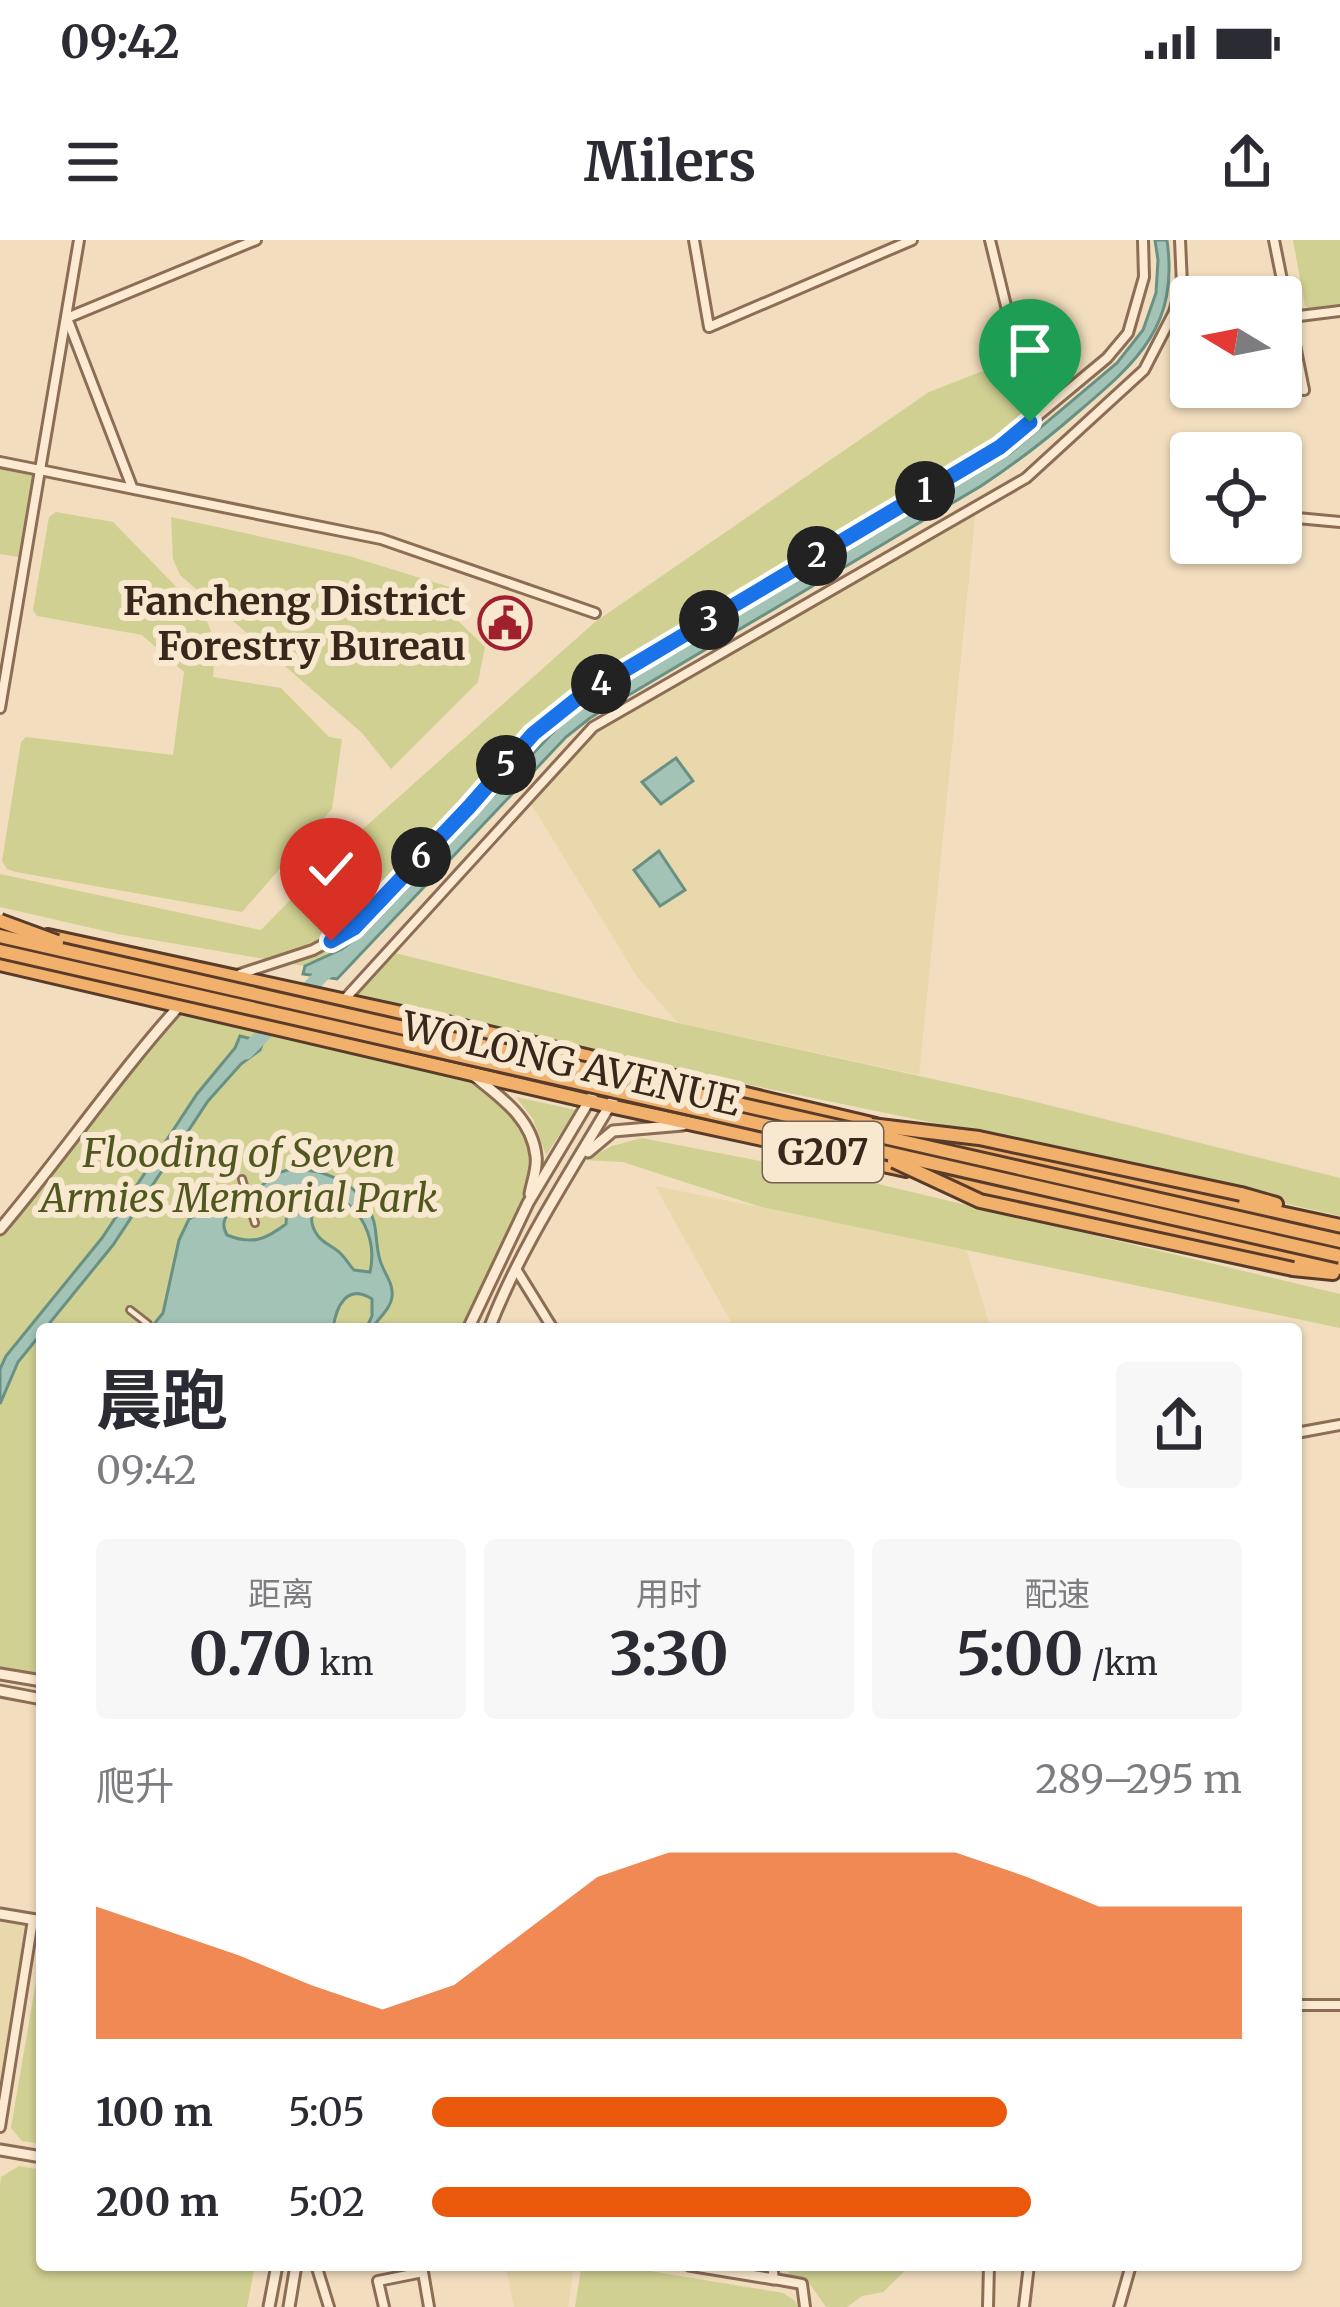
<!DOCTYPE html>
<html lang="zh">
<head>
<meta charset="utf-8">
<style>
  :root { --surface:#fff; --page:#f7f7f7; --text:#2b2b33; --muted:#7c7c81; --accent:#ea580c }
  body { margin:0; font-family:Merriweather,"Noto Sans SC",serif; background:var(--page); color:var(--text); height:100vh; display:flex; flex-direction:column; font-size:45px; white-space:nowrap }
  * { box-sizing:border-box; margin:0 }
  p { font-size:39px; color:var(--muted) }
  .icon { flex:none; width:66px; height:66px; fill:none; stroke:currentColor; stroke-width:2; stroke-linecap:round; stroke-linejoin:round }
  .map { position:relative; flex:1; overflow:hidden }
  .panel { position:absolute; left:36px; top:1083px; width:1266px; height:948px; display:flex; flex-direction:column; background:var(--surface); border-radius:12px; box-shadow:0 3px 9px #0004 }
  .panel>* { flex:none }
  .needle { width:78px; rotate:280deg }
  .buttons { position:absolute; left:1170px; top:36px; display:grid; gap:24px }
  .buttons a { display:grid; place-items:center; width:132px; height:132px; border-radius:12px; background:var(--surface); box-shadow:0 3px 9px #0004; font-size:60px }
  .pin { position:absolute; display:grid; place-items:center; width:102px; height:102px; color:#fff; margin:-123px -51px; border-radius:50% 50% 50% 0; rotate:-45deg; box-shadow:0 0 12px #0007 }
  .pin .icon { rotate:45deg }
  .km { position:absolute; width:60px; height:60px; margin:-30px; border-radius:50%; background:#222; color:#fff; font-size:33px; line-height:60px; text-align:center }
  .round { display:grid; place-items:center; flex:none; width:126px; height:126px; border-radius:12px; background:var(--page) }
  .overview { display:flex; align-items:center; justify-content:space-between; height:204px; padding:0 60px }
  h1 { font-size:66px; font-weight:700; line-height:90px }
  .stats { display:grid; grid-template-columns:repeat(3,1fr); gap:18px; height:204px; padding:12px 60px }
  .stats div { display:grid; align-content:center; border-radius:12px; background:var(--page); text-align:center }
  .stats b { font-size:60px; font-weight:700 }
  .stats small { font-size:33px; font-weight:400 }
  .stats p { font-size:33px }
  .chart { height:336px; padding:24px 60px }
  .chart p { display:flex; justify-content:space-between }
  .chart svg { width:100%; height:216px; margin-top:12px; fill:var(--accent); opacity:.7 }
  ul { padding:0 60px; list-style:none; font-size:39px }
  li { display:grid; grid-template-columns:192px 144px 1fr; align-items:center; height:90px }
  li i { height:30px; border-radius:15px; background:var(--accent) }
  .status { display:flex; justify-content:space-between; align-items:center; height:84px; padding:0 60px; background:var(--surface); direction:ltr }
  .status svg { height:33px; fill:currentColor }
  header { display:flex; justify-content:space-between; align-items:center; height:156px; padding:0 60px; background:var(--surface); font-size:54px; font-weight:700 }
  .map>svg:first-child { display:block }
  .farmland { fill:#e8d8ab }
  .green { fill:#d0d092 }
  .water { fill:#a2c3b6; stroke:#699183; stroke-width:3; fill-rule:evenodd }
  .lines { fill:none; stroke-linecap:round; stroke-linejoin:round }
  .river { stroke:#a2c3b6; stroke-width:15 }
  .pedestrian-casing { stroke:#8c6d55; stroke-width:10 }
  .minor-casing { stroke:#8c6d55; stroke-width:14 }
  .tertiary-casing { stroke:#8c6d55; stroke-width:15 }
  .trunk-casing { stroke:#593b2a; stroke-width:18 }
  .pedestrian { stroke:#fcebd2; stroke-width:4.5 }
  .minor { stroke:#fcebd2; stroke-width:8 }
  .tertiary { stroke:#fcebd2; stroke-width:9 }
  .trunk { stroke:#f1b06c; stroke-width:12 }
  .trunk-bridge-casing { stroke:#593b2a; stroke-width:18; stroke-linecap:butt }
  .trunk-bridge { stroke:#f1b06c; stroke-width:12 }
  .route-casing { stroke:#fff; stroke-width:24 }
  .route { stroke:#1a73e8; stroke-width:15 }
  .labels { text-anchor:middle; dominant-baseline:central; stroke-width:12; stroke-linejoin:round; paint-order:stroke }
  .shield { fill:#f8e8cf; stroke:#736151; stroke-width:3 }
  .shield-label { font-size:36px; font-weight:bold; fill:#3a271b }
  .poi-label { font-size:39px; font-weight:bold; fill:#3a271b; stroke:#f8e8cf; text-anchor:end }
  .street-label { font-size:39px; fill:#3a271b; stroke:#f8e8cf }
  .park-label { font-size:39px; font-style:italic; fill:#505820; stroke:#f8e8cf }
</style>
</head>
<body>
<div class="status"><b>09:42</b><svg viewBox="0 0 49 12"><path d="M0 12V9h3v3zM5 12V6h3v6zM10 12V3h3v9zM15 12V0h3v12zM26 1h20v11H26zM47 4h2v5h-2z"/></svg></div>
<header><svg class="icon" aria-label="menu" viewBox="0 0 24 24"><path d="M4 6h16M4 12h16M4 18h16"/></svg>Milers<svg class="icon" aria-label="share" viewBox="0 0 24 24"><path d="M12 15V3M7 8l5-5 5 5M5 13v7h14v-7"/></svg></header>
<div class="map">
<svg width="1340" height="2067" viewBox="0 0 1340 2067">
  <rect width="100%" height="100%" fill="#f2ddbe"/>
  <g class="farmland">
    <path d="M977,258L919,835L678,783L638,738L525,554L589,486L608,473Z"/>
    <path d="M655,946L966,1009L991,1089H735Z"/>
    <path d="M0,1674L33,1680L0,1887Z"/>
    <path d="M505,2025H574L568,2067H514Z"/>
  </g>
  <g class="green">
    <path d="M1293,0H1340V64L1309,68L1305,66Z"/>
    <path d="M1011,120L1030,182L1000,207L584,465L558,487L366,691L342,709L305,726L118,694L0,667V634L261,690L336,613L595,382L929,152Z"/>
    <path d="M0,222L40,230L24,318L0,314Z"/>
    <path d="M56,272L113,282L203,374C216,395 215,413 213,437L281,448L329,497L342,499L332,569L242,672L16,632L7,629L2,621L21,502L26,497L173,515L184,432L142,395L37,376L33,370L49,277Z"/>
    <path d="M171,277L349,316L456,349L451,374L485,407L478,442L391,529L362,493L180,335L173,319Z"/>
    <path d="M387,711L678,783L1028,860L1340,938V976L925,881L343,761Z"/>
    <path d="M180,765L468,832L510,873L528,907L533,927L528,963L468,1089H42V1441L0,1434V992Z"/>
    <path d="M516,857L576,870L546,915L533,879Z"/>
    <path d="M642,898L878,944L1340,1054V1088L761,967L623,922L585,920L612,906Z"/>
    <path d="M42,1706V1904L22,1901L11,1888Z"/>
    <path d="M19,1926L42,1930V2025H255L247,2067H0V1946L1,1937Z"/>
    <path d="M586,2025H614L783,2053L795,2061L798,2067H575L581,2029Z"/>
    <path d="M788,2025H911L883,2052L862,2056L847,2067H826L807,2040L789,2036Z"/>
  </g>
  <g class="water">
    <path d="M1155,0H1167C1179,86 1138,121 1078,172C1047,199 1016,223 981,246L590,478L566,497L337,739L303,734L305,726L342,709L366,691L558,487L584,465L1009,214L1117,123L1143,90L1156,53L1158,20Z"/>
    <path d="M676,518L693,541L661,564L642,542Z"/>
    <path d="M659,611L685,650L660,666L634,630Z"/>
    <path d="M240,796L263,802L260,810L241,824L208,861L113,1005L18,1122L0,1164V1129L6,1116L102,998L197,854L235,808Z"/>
    <path d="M291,929C326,929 363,944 374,982C377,994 376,1008 380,1020C383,1032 394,1043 392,1057C391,1069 377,1079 372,1089H366L372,1076V1059C347,1043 336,1066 333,1089H150L163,1073L179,1000L189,979L209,967L230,968L247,960L274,934ZM328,956C362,962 377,1001 370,1032L354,1030C349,1025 346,1019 342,1015C335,1007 324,1004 318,996C306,980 312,963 328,956ZM272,957L282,959L287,965L286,984C265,1000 252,1005 227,995C222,986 223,981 229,972L245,970Z"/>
  </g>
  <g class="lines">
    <path class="river" d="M246,812L323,734L336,725"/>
    <g class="pedestrian-casing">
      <g id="pedestrian">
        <path d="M242,939L255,983"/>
        <path d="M130,1070L148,1084"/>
      </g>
    </g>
    <g class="minor-casing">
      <g id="minor">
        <path d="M694,0L709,87L912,0"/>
        <path d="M990,0L1016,107"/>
        <path d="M1274,0L1304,150"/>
        <path d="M1291,77L1340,71"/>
        <path d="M0,222L40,230L79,0"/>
        <path d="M132,247L67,78L256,0"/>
        <path d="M1297,278L1340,282"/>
        <path d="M0,468L40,230L381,299L595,373"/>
        <path d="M240,734L313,710L354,688L469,567L533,494L578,458L1000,207L1107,118L1128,93L1144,37L1143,0"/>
        <path d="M343,761L593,487L1026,238L1144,130L1174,72L1182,45L1180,0"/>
        <path d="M516,1029L553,1089"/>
        <path d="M1296,1193L1340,1185"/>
        <path d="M1296,1765H1340"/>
        <path d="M0,1887L33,1680"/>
        <path d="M772,2025L774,2039L802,2044L805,2067"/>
        <path d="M317,2028L329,2067"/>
        <path d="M384,2067L378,2041L423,2032L429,2067"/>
        <path d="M988,2067L989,2025"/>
        <path d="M1024,2067L1029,2025"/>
        <path d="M1119,2067L1131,2025"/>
      </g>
    </g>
    <g class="tertiary-casing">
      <g id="tertiary">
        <path d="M473,835C500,857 532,878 536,916C538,928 532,942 530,954"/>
        <path d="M588,912L613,891L683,885"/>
        <path d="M0,989C62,916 116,836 180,765"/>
        <path d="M468,1089L528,963L592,856"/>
        <path d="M489,1089C522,1003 575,926 621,846"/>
        <path d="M0,1434L42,1441"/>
        <path d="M0,1451L42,1459"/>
        <path d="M0,1674L42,1681"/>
        <path d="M0,1910L42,1917"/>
        <path d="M689,2025L774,2039"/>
        <path d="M269,2067L277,2025"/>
        <path d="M289,2067L296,2025"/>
      </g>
    </g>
    <g class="trunk-casing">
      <g id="trunk">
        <path d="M48,696L443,782L876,885"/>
        <path d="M0,724L610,866L906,930"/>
        <path d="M931,897L1340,986"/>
        <path d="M931,936L1340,1028"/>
        <path d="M1241,954L1276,964"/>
        <path d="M1293,1029L1333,1033"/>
      </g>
    </g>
    <use href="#pedestrian" class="pedestrian"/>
    <use href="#minor" class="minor"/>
    <use href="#tertiary" class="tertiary"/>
    <use href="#trunk" class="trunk"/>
    <g class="trunk-bridge-casing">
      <g id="trunk-bridge">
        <path d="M0,681L57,702"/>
        <path d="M0,696L1340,1001"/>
        <path d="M0,711L1340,1016"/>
        <path d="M871,885L979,898L1241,954"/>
        <path d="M894,921L980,961L1293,1029"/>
      </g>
    </g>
    <use href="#trunk-bridge" class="trunk-bridge"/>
  </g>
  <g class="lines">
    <g class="route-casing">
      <path id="route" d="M331,701L354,688L469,567L533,494L578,458L1000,207L1030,182"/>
    </g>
    <use href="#route" class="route"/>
  </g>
  <defs>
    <g id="civic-ring" transform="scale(2.7)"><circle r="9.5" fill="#f8e8cf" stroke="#a0202f" stroke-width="1.5"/><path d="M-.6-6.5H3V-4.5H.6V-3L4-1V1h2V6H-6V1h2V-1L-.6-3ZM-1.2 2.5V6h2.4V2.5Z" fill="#a0202f"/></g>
  </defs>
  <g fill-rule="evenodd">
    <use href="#civic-ring" x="505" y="383"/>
  </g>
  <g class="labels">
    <rect class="shield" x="763" y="882" width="120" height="60" rx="9"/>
    <g class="shield-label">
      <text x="823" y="912">G207</text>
    </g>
    <g class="poi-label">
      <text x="466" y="361">Fancheng District<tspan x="466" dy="45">Forestry Bureau</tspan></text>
    </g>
    <g class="street-label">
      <text transform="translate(571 824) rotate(13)">WOLONG AVENUE</text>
    </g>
    <g class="park-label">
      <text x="239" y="913">Flooding of Seven<tspan x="239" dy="45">Armies Memorial Park</tspan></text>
    </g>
  </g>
</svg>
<div class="buttons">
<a><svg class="needle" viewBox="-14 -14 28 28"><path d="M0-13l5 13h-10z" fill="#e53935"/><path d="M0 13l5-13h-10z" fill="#7c7c81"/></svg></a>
<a><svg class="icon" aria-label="locate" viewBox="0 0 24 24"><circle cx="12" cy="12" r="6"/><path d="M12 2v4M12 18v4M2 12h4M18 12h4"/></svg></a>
</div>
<div class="pin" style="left:1030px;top:182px;background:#1e9e55"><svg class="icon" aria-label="arrive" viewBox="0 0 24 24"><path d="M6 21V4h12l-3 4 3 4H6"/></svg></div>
<div class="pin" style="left:331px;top:701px;background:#d93025"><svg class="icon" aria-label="check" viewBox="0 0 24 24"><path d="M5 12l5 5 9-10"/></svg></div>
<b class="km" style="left:925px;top:251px">1</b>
<b class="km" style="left:817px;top:316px">2</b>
<b class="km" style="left:709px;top:380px">3</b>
<b class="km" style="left:601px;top:444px">4</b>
<b class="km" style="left:506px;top:525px">5</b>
<b class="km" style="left:421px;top:617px">6</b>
<section class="panel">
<div class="overview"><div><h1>晨跑</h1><p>09:42</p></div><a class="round"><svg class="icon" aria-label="share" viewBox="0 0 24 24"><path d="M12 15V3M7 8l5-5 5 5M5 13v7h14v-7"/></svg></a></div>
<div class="stats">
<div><p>距离</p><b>0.70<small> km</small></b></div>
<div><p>用时</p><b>3:30</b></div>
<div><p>配速</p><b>5:00<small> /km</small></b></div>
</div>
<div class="chart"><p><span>爬升</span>289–295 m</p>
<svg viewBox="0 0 160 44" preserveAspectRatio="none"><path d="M0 44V17L10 22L20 27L30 33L40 38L50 33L60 22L70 11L80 6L90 6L100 6L110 6L120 6L130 11L140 17L150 17L160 17V44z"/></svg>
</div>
<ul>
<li><b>100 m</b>5:05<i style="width:71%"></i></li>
<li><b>200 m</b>5:02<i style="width:74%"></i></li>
</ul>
</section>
</div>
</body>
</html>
